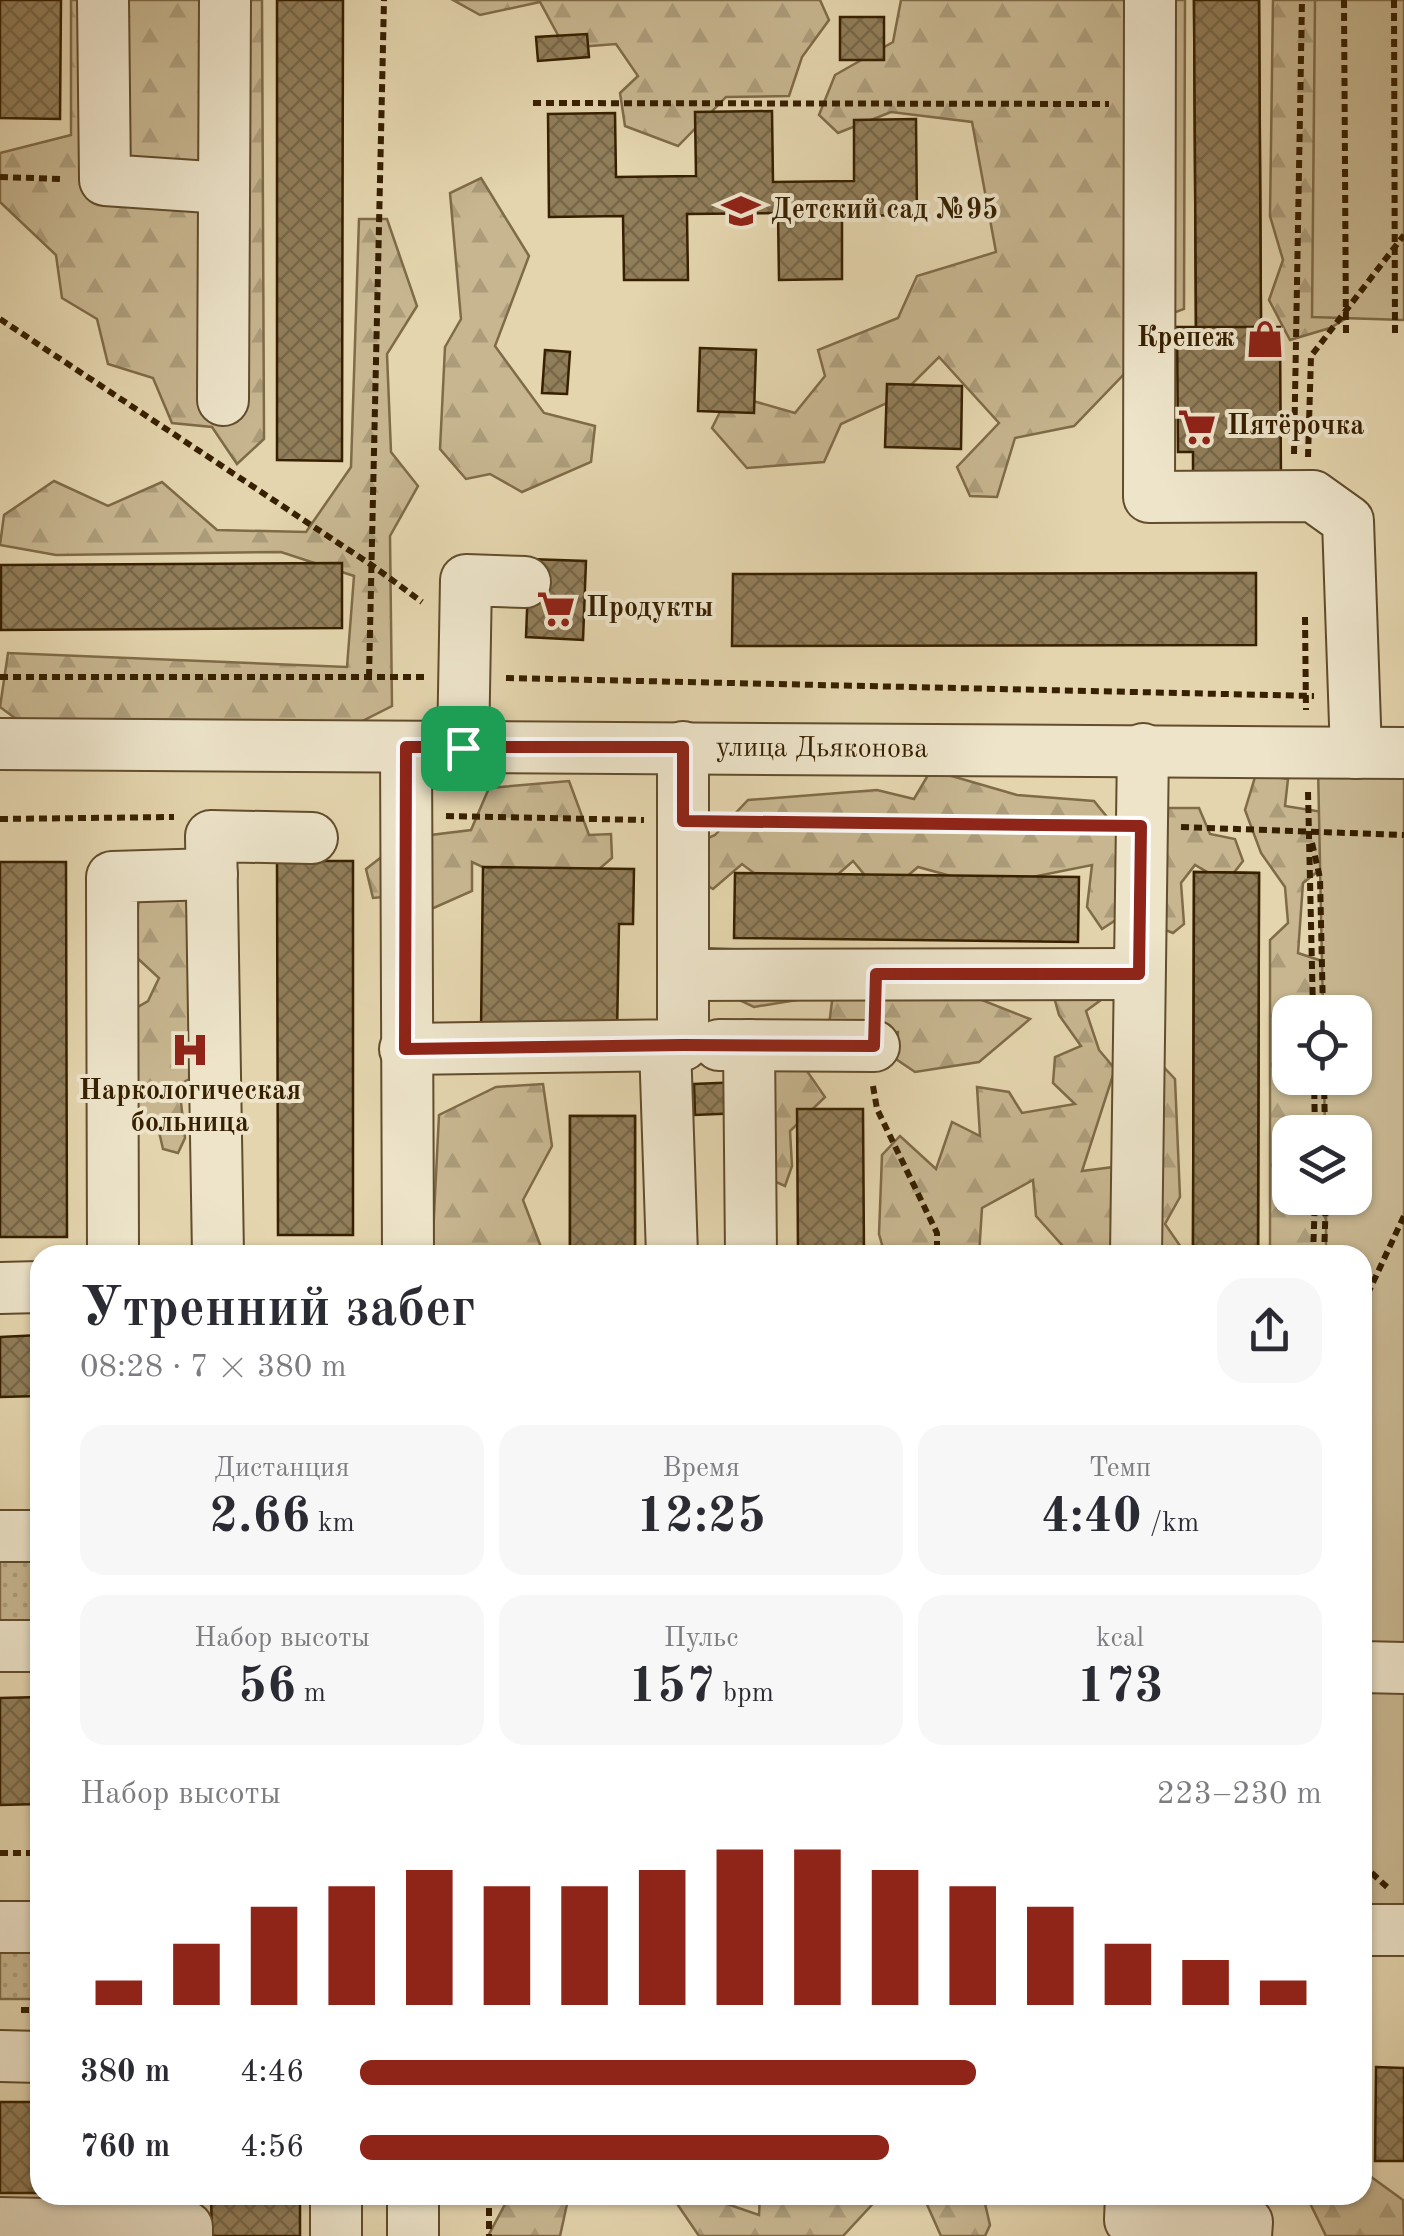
<!DOCTYPE html>
<html lang="ru">
<head>
<meta charset="utf-8">
<style>
  :root { --surface:#fff; --page:#f7f7f7; --text:#2b2b33; --muted:#7c7c81; --accent:#8f2418 }
  body { margin:0; font-family:"Old Standard TT",serif; background:var(--page); color:var(--text); height:100vh; display:flex; flex-direction:column; font-size:38px; white-space:nowrap }
  * { box-sizing:border-box; margin:0 }
  p { font-size:32px; color:var(--muted) }
  .icon { flex:none; width:55px; height:55px; fill:none; stroke:currentColor; stroke-width:2; stroke-linecap:round; stroke-linejoin:round }
  .map { position:relative; flex:1; overflow:hidden }
  .side { position:absolute; left:30px; top:1245px; width:1342px; height:960px; display:flex; flex-direction:column; background:var(--surface); border-radius:30px; box-shadow:0 2px 8px #0004 }
  .side>* { flex:none }
  .tools { position:absolute; left:1272px; top:995px; display:grid; gap:20px }
  .tools a { display:grid; place-items:center; width:100px; height:100px; border-radius:20px; background:var(--surface); box-shadow:0 2px 8px #0004; font-size:50px }
  .pin { position:absolute; display:grid; place-items:center; width:85px; height:85px; color:#fff; margin:-42px; border-radius:20px; box-shadow:0 5px 15px #0006 }
  .round { display:grid; place-items:center; flex:none; width:105px; height:105px; border-radius:30px; background:var(--page) }
  .headline { display:flex; align-items:center; justify-content:space-between; height:170px; padding:0 50px }
  h1 { font-size:55px; font-weight:700; line-height:75px }
  .metrics { display:grid; grid-template-columns:repeat(3,1fr); gap:15px; height:170px; padding:10px 50px }
  .metrics div { display:grid; align-content:center; border-radius:25px; background:var(--page); text-align:center }
  .metrics b { font-size:50px; font-weight:700 }
  .metrics small { font-size:28px; font-weight:400 }
  .metrics p { font-size:28px }
  .chart { height:280px; padding:20px 50px }
  .chart p { display:flex; justify-content:space-between }
  .chart svg { width:100%; height:180px; margin-top:10px; stroke:var(--accent); stroke-width:6 }
  ul { padding:0 50px; list-style:none; font-size:32px }
  li { display:grid; grid-template-columns:160px 120px 1fr; align-items:center; height:75px }
  li i { height:25px; border-radius:12px; background:var(--accent) }
  .map>svg:first-child { display:block }
  .grass { fill:url(#grass-dots); stroke:#7f6b48; stroke-width:2.5 }
  .forest { fill:url(#forest-firs); stroke:#7f6b48; stroke-width:2.5; fill-rule:evenodd }
  .green { fill:#c7b690; stroke:#7f6b48; stroke-width:2.5 }
  .building { fill:url(#building-cross-hatch); stroke:#372000; stroke-width:2.5 }
  .lines { fill:none; stroke-linecap:round; stroke-linejoin:round }
  .minor-casing { stroke:#624d2c; stroke-width:54 }
  .path { stroke:#372000; stroke-width:6; stroke-dasharray:8 5; stroke-linecap:butt }
  .minor { stroke:#ede4ca; stroke-width:50 }
  .route-casing { stroke:#fff; stroke-width:20 }
  .route { stroke:#8f2418; stroke-width:12 }
  .labels { text-anchor:middle; dominant-baseline:central; stroke-width:8; stroke-linejoin:round; paint-order:stroke }
  .poi-label { font-size:28px; font-weight:bold; fill:#372000; stroke:#ede4ca; text-anchor:start }
  .street-label { font-size:28px; fill:#372000; stroke:#ede4ca }
</style>
</head>
<body>
<div class="map">
<svg width="1404" height="2236" viewBox="0 0 1404 2236">
  <defs>
    <pattern id="grass-dots" width="8" height="8" patternUnits="userSpaceOnUse" patternTransform="scale(2.5)"><rect width="8" height="8" fill="#c7b690"/><path d="M2 2h.1M6 6h.1" fill="none" stroke="#ac9c7a" stroke-width="1.8" stroke-linecap="round"/></pattern>
    <pattern id="forest-firs" width="22" height="20" patternUnits="userSpaceOnUse" patternTransform="scale(2.5)"><rect width="22" height="20" fill="#c7b690"/><path d="M5 1l3.5 6h-7zM16 11l3.5 6h-7z" fill="#ac9c7a"/></pattern>
    <pattern id="building-cross-hatch" width="8" height="8" patternUnits="userSpaceOnUse" patternTransform="scale(2.5)"><rect width="8" height="8" fill="#917e5a"/><path d="M0 0l8 8M0 8l8-8" fill="none" stroke="#776748"/></pattern>
  </defs>
  <rect width="100%" height="100%" fill="#e4d5ae"/>
  <filter id="stains"><feTurbulence type="fractalNoise" baseFrequency=".002" numOctaves="4"/><feColorMatrix values="0 0 0 0 .2 0 0 0 0 .09 0 0 0 0 .02 0 0 0 .5 -.17"/></filter>
  <radialGradient id="worn" r=".72"><stop offset=".6" stop-color="#630" stop-opacity="0"/><stop offset="1" stop-color="#630" stop-opacity=".3"/></radialGradient>
  <g class="grass">
    <path d="M40,1545V1640H0V1546Z"/>
    <rect x="0" y="1950" width="40" height="49"/>
  </g>
  <g class="forest">
    <path d="M71,0H262L264,439L237,464L212,427L172,423L153,378L108,364L97,319L62,298L56,255L0,202V153L71,135Z"/>
    <path d="M453,0H820L829,20L802,57L789,96L726,97L678,146L625,126L620,93L638,76L616,44L565,48L540,2L480,15Z"/>
    <path d="M901,0H1185L1184,309L1144,324L1126,372L1074,426L1015,438L997,497L970,496L957,467L999,423L939,357L898,398L841,424L824,462L747,468L712,428L729,394L795,413L825,376L818,350L898,318L917,276L996,252L972,122L891,112L838,133L819,115L835,75L893,42Z"/>
    <path d="M1273,0H1324L1370,304L1330,328L1290,340L1269,300L1283,260L1270,216Z"/>
    <path d="M481,178L529,256L495,346L544,413L595,426L591,462L522,492L490,474L466,479L440,449L445,347L461,319L450,193Z"/>
    <path d="M359,219H387L417,306L387,354L391,452L418,486L390,536L392,706L303,751L54,747L0,707L8,653L347,667L354,576L281,552L56,555L0,545L4,515L54,481L108,506L162,482L217,530L306,532L351,467Z"/>
    <path d="M931,770L1017,795L1094,801L1125,839L1167,808H1199L1210,834L1235,839L1243,861L1226,883L1195,865L1181,883L1184,924L1173,933L1125,914L1102,929L1087,907L1092,865L987,886L918,867L899,883L869,880L853,861L827,884L766,882L742,864L713,889L677,866L675,853L715,835L748,800L877,790L914,799Z"/>
    <path d="M1256,774L1288,779L1285,806L1348,816L1339,855L1303,883L1298,953L1374,978L1353,1118L1308,1126L1304,1132H1290V1198H1313L1333,1230L1327,1255H1270V940L1288,923L1285,887L1261,853L1245,810ZM1290,1012H1355V1078H1290Z"/>
    <path d="M569,781L589,835L611,834L612,858L591,876L511,880L472,862V891L429,910L406,895L373,898L366,869L406,838L471,830L489,788Z"/>
    <path d="M139,896H194L228,1057L179,1085L185,1138L178,1153L163,1149L157,1123L126,1137L103,1027L148,1001L159,978L134,955Z"/>
    <path d="M1115,947L1126,955L1120,986L1086,1011L1099,1050L1115,1069L1082,1171L1129,1165L1155,1058L1175,1079L1180,1197L1165,1224L1183,1250L1180,1255H1071L1036,1216L1033,1180L982,1208L979,1255H885L879,1234L882,1155L900,1136L936,1169L952,1122L980,1136L977,1087L1009,1092L1022,1113L1075,1104L1053,1083L1055,1057L1081,1046L1059,1015L1049,979L1097,959Z"/>
    <path d="M705,948L1002,961L979,999L1030,1019L979,1062L915,1072L896,1059L898,1032L853,1035L829,1025L833,994L754,1007L705,984Z"/>
    <path d="M800,1061L825,1097L790,1131L792,1166L785,1186L743,1167L774,1062Z"/>
    <path d="M543,1084L552,1146L523,1200L544,1255H432L439,1115L496,1087Z"/>
    <path d="M1363,2069H1367L1370,2176L1403,2200L1404,2236H1326L1306,2195H1362Z"/>
    <path d="M510,2195H569L560,2236H488Z"/>
    <path d="M671,2195H714L721,2202L759,2215L760,2195H881L843,2236H699Z"/>
    <path d="M911,2195H983L990,2225L985,2236H941L925,2200Z"/>
  </g>
  <g class="green">
    <path d="M1315,0H1404V320L1312,317Z"/>
    <path d="M1318,766L1404,767V1911H1363L1362,1255H1326V1198H1355V1132H1325L1324,1078H1355V1012H1323Z"/>
  </g>
  <g class="building">
    <path d="M0,0H61L60,119L0,118Z"/>
    <path d="M277,0H343L342,461L277,460Z"/>
    <path d="M1194,0H1259L1261,327H1280L1281,484L1193,485V452H1178L1177,327H1196Z"/>
    <path d="M1194,0H1259L1261,327H1196Z"/>
    <rect x="840" y="17" width="44" height="43"/>
    <path d="M587,34L589,57L538,61L536,37Z"/>
    <path d="M772,111L773,182L854,181V120L916,119L917,215L842,216V279L779,280L778,213L687,214L688,280H624L623,216L549,217L548,114L615,113L616,177L696,176L695,112Z"/>
    <path d="M700,348L756,350L754,413L698,411Z"/>
    <path d="M545,350L570,352L567,394L542,393Z"/>
    <path d="M887,384L962,386L961,449L885,447Z"/>
    <path d="M529,559L586,561L583,640L526,637Z"/>
    <path d="M342,563V628L1,630V565Z"/>
    <path d="M1256,573V645L732,646L733,574Z"/>
    <path d="M277,861H353V1235H278Z"/>
    <path d="M0,862H66L67,1237H0Z"/>
    <path d="M483,867L634,869L633,924H619L617,1034L481,1031Z"/>
    <path d="M1194,872L1259,873L1258,1255H1193Z"/>
    <path d="M1194,872L1259,873L1258,1255H1193Z"/>
    <path d="M735,873L1079,877L1078,942L734,938Z"/>
    <path d="M741,1082L742,1113L695,1115L694,1084Z"/>
    <path d="M797,1109H863L864,1255H798Z"/>
    <rect x="570" y="1116" width="65" height="139"/>
    <rect x="570" y="1116" width="65" height="139"/>
    <path d="M40,1335V1396L0,1397V1337Z"/>
    <path d="M40,1697V1804L0,1805V1698Z"/>
    <path d="M1376,2067L1404,2068V2161H1375Z"/>
    <rect x="0" y="2102" width="40" height="91"/>
    <path d="M211,2195H300V2236H212Z"/>
  </g>
  <g class="lines">
    <g class="minor-casing">
      <g id="minor">
        <path d="M103,0L105,180L224,188"/>
        <path d="M1150,0L1149,497L1313,496L1348,521L1356,753"/>
        <path d="M223,400L225,0"/>
        <path id="s1" d="M0,744L1404,753"/>
        <path d="M406,747L408,1255"/>
        <path d="M463,748L466,580L525,582"/>
        <path d="M683,975L1139,974"/>
        <path d="M665,1045L672,1255"/>
        <path d="M719,1045L874,1046"/>
        <path d="M749,1045L751,1255"/>
        <path d="M405,1049L683,1045V747"/>
        <path d="M113,1255L112,877L212,874"/>
        <path d="M218,1255L211,836L312,838"/>
        <path d="M1136,1255L1143,749"/>
        <path d="M0,1288L40,1287"/>
        <path d="M0,1536H40"/>
        <path d="M0,1646H40"/>
        <path d="M1362,1667L1404,1668"/>
        <path d="M0,1927H40"/>
        <path d="M1362,1930H1404"/>
        <path d="M0,2056L40,2057"/>
        <path d="M336,2195V2236"/>
        <path d="M1131,2195L1130,2220L1247,2222L1246,2236"/>
        <path d="M0,2223L187,2227V2236"/>
        <path d="M413,2236V2195"/>
      </g>
    </g>
    <g class="path">
      <path d="M1344,0L1346,336"/>
      <path d="M1394,0L1395,335"/>
      <path d="M533,103L1109,104"/>
      <path d="M0,177L63,179"/>
      <path d="M0,319L373,566L422,602"/>
      <path d="M1294,454L1302,0"/>
      <path d="M1308,457L1311,356L1404,235"/>
      <path d="M1305,617L1306,710"/>
      <path d="M0,677H424"/>
      <path d="M369,677L384,0"/>
      <path d="M506,678L1314,696"/>
      <path d="M1308,792L1313,1012"/>
      <path d="M446,816L644,820"/>
      <path d="M0,819L174,817"/>
      <path d="M721,821L1104,825"/>
      <path d="M1181,827L1404,835"/>
      <path d="M1312,843L1320,878L1323,1012"/>
      <path d="M1314,1078L1315,1132"/>
      <path d="M1324,1078L1325,1132"/>
      <path d="M873,1086L877,1109L937,1233V1255"/>
      <path d="M1313,1255L1315,1198"/>
      <path d="M1324,1255L1326,1198"/>
      <path d="M1362,1306L1404,1216"/>
      <path d="M0,1853H40"/>
      <path d="M1362,1864L1387,1887"/>
      <path d="M21,2010H40"/>
      <path d="M489,2195V2236"/>
    </g>
    <use href="#minor" class="minor"/>
  </g>
  <g class="lines">
    <g class="route-casing">
      <path id="route" d="M406,747H683V821L1141,826L1139,974H876L874,1046L683,1045L405,1049Z"/>
    </g>
    <use href="#route" class="route"/>
  </g>
  <defs>
    <g id="school-bare" transform="scale(3)"><path d="M0-5L7-2L0 1L-7-2ZM-4 1L0 2.5L4 1V4Q0 6-4 4Z" fill="#8f2418" stroke="#ede4ca" stroke-width="2.5" paint-order="stroke"/></g>
    <g id="shop-bare" transform="scale(3)"><path d="M-5-2.5h2.3a2.7 3.5 0 0 1 5.4 0H5L5.5 6h-11ZM-1.5-2.5h3a1.5 2.3 0 0 0-3 0Z" fill="#8f2418" stroke="#ede4ca" stroke-width="2.5" paint-order="stroke"/></g>
    <g id="supermarket-bare" transform="scale(3)"><path d="M-6-5.5h2.5l.6 2H6L4.5 2H-2.5L-4.4-4H-6ZM-1.5 3.2a1.3 1.3 0 1 0 .1 0ZM3 3.2a1.3 1.3 0 1 0 .1 0Z" fill="#8f2418" stroke="#ede4ca" stroke-width="2.5" paint-order="stroke"/></g>
    <g id="hospital-bare" transform="scale(3)"><path d="M-5-5h3v3.5h4V-5h3V5h-3V1.5h-4V5h-3Z" fill="#8f2418" stroke="#ede4ca" stroke-width="2.5" paint-order="stroke"/></g>
  </defs>
  <g fill-rule="evenodd">
    <use href="#school-bare" x="741" y="211"/>
    <use href="#shop-bare" x="1265" y="339"/>
    <use href="#supermarket-bare" x="1197" y="427"/>
    <use href="#supermarket-bare" x="556" y="609"/>
    <use href="#hospital-bare" x="190" y="1050"/>
  </g>
  <g class="labels">
    <g class="poi-label">
      <text x="771" y="211">Детский сад №95</text>
      <text x="1235" y="339" text-anchor="end">Крепеж</text>
      <text x="1227" y="427">Пятёрочка</text>
      <text x="586" y="609">Продукты</text>
      <text x="190" y="1092" text-anchor="middle">Наркологическая<tspan x="190" dy="32">больница</tspan></text>
    </g>
    <g class="street-label">
      <text stroke="none"><textPath href="#s1" startOffset="822">улица Дьяконова</textPath></text>
    </g>
  </g>
  <rect width="100%" height="100%" filter="url(#stains)"/>
  <rect width="100%" height="100%" fill="url(#worn)"/>
</svg>
<div class="tools">
<a><svg class="icon" aria-label="locate" viewBox="0 0 24 24"><circle cx="12" cy="12" r="6"/><path d="M12 2v4M12 18v4M2 12h4M18 12h4"/></svg></a>
<a><svg class="icon" aria-label="layers" viewBox="0 0 24 24"><path d="M12 4l9 5-9 5-9-5zM3 14l9 5 9-5"/></svg></a>
</div>
<div class="pin" style="left:463px;top:748px;background:#1e9e55"><svg class="icon" aria-label="arrive" viewBox="0 0 24 24"><path d="M6 21V4h12l-3 4 3 4H6"/></svg></div>
<section class="side">
<div class="headline"><div><h1>Утренний забег</h1><p>08:28 · 7 × 380 m</p></div><a class="round"><svg class="icon" aria-label="share" viewBox="0 0 24 24"><path d="M12 15V3M7 8l5-5 5 5M5 13v7h14v-7"/></svg></a></div>
<div class="metrics">
<div><p>Дистанция</p><b>2.66<small> km</small></b></div>
<div><p>Время</p><b>12:25</b></div>
<div><p>Темп</p><b>4:40<small> /km</small></b></div>
</div>
<div class="metrics">
<div><p>Набор высоты</p><b>56<small> m</small></b></div>
<div><p>Пульс</p><b>157<small> bpm</small></b></div>
<div><p>kcal</p><b>173</b></div>
</div>
<div class="chart"><p><span>Набор высоты</span>223–230 m</p>
<svg viewBox="0 0 160 44" preserveAspectRatio="none"><path d="M5 44V38M15 44V29M25 44V20M35 44V15M45 44V11M55 44V15M65 44V15M75 44V11M85 44V6M95 44V6M105 44V11M115 44V15M125 44V20M135 44V29M145 44V33M155 44V38"/></svg>
</div>
<ul>
<li><b>380 m</b>4:46<i style="width:64%"></i></li>
<li><b>760 m</b>4:56<i style="width:55%"></i></li>
</ul>
</section>
</div>
</body>
</html>
